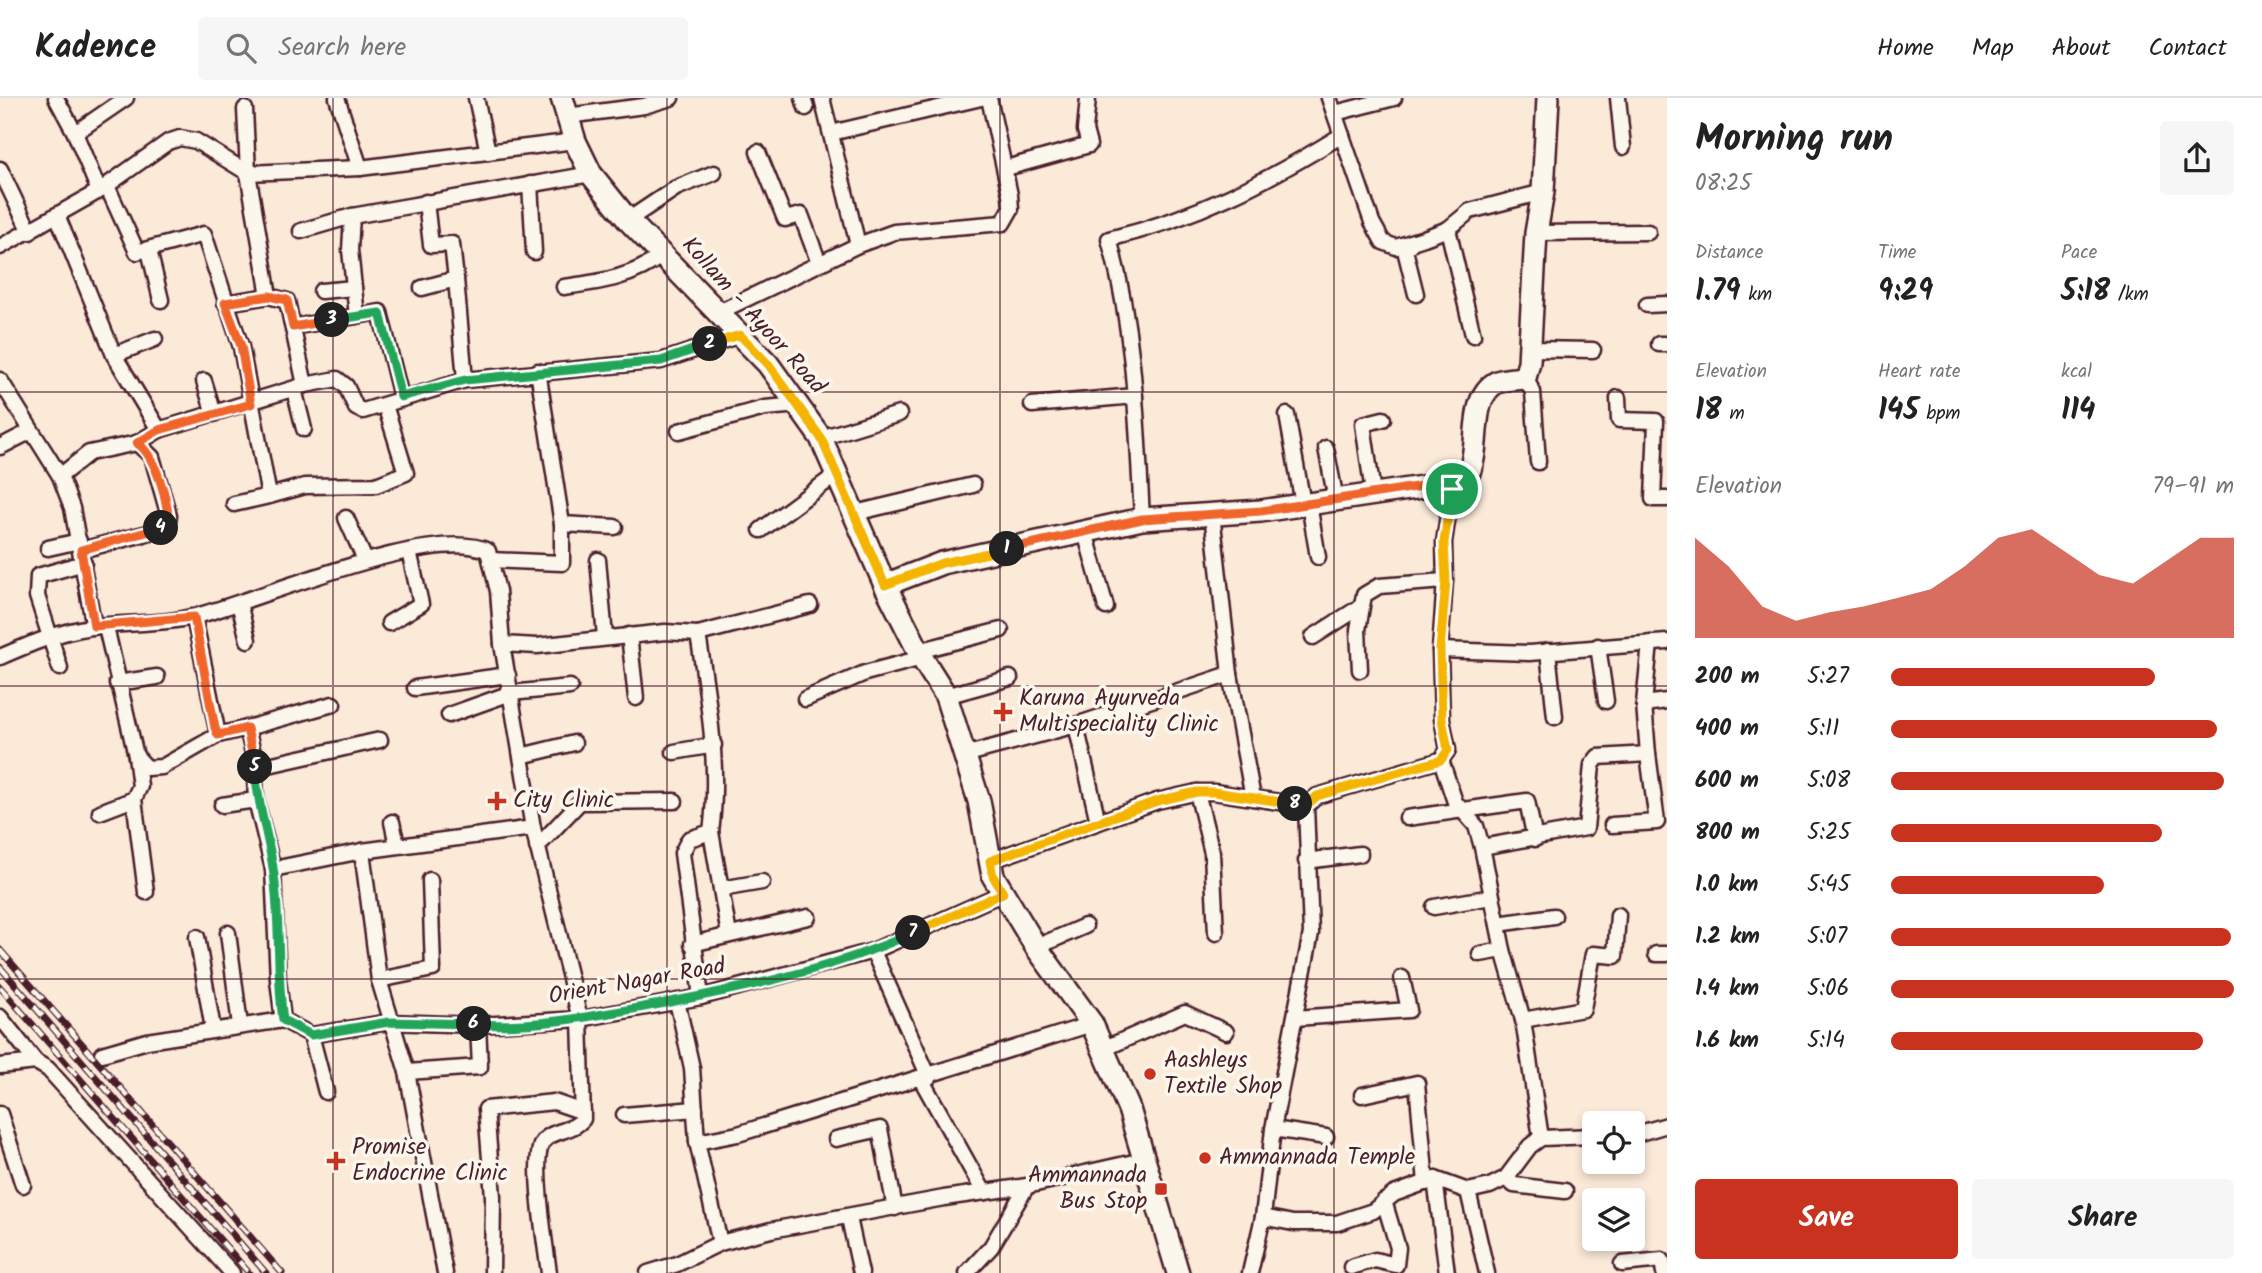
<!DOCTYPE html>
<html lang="en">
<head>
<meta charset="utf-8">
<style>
  :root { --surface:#fff; --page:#f6f6f6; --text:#222; --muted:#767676; --line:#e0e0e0; --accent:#c8321e }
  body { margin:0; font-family:Kalam,sans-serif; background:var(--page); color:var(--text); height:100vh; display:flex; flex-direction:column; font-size:26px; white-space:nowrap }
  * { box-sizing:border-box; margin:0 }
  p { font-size:23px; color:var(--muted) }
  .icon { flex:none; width:38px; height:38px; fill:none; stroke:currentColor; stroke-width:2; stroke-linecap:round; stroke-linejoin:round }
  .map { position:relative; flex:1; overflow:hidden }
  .details { display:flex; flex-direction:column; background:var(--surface); width:595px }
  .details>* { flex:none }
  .controls { position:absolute; left:1582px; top:1013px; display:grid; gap:14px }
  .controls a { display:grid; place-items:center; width:63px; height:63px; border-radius:7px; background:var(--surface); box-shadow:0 4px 10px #0003; font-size:35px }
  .pin { position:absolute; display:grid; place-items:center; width:60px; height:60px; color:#fff; margin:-30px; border:4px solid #fff; border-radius:50%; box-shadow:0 2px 7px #0007 }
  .km { position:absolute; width:35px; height:35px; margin:-18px; border-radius:50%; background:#222; color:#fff; font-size:19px; line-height:35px; text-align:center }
  .round { display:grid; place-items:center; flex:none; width:74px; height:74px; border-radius:7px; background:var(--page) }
  .summary { display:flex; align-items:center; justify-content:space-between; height:119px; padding:0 28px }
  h1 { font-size:38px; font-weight:700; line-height:52px }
  .figures { display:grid; grid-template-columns:repeat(3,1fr); gap:10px; height:119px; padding:7px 28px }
  .figures div { display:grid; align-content:center }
  .figures b { font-size:30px; font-weight:700 }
  .figures small { font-size:19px; font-weight:400 }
  .figures p { font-size:19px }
  .chart { height:196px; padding:14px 28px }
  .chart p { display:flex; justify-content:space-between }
  .chart svg { width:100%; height:126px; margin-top:7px; fill:var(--accent); opacity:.7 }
  .button { display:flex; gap:14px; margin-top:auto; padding:14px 28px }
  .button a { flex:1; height:80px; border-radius:7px; background:var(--accent); color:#fff; font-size:28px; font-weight:700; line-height:80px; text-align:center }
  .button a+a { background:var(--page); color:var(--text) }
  ul { padding:0 28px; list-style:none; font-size:23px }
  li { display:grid; grid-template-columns:112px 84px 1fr; align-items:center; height:52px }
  li i { height:18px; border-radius:9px; background:var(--accent) }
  header { display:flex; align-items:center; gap:42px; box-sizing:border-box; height:98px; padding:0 35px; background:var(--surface); border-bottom:2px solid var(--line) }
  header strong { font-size:33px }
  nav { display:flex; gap:38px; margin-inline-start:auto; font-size:24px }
  .search { width:490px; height:63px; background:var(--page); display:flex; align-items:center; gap:18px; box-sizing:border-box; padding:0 24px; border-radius:7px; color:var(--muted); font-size:26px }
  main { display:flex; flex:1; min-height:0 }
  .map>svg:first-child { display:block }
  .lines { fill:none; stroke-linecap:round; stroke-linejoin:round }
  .street-casing { stroke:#4a1f2b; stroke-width:19 }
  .secondary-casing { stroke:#4a1f2b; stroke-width:26 }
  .street { stroke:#fbf7ec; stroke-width:14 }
  .secondary { stroke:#fbf7ec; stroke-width:21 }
  .rail-casing { stroke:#4a1f2b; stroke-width:7 }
  .rail { stroke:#fbf7ec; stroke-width:4.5; stroke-dasharray:13; stroke-linecap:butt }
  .split-1-casing { stroke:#fff; stroke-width:14 }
  .split-2-casing { stroke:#fff; stroke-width:14 }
  .split-3-casing { stroke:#fff; stroke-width:14 }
  .split-4-casing { stroke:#fff; stroke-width:14 }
  .split-5-casing { stroke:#fff; stroke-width:14 }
  .split-6-casing { stroke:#fff; stroke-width:14 }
  .split-7-casing { stroke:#fff; stroke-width:14 }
  .split-8-casing { stroke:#fff; stroke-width:14 }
  .split-9-casing { stroke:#fff; stroke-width:14 }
  .split-1 { stroke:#f0652b; stroke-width:9 }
  .split-2 { stroke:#f5b400; stroke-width:9 }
  .split-3 { stroke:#22a559; stroke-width:9 }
  .split-4 { stroke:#f0652b; stroke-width:9 }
  .split-5 { stroke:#f0652b; stroke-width:9 }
  .split-6 { stroke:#22a559; stroke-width:9 }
  .split-7 { stroke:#22a559; stroke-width:9 }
  .split-8 { stroke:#f5b400; stroke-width:9 }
  .split-9 { stroke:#f5b400; stroke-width:9 }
  .grid { fill:none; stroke:#4a1f2b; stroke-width:2; stroke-opacity:0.55 }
  .poi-dot { fill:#c8321e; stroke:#fbf7ec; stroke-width:2.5 }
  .labels { text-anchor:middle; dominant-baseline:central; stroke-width:7; stroke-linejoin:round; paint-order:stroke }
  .street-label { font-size:23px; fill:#4a1f2b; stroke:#fbf7ec }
  .poi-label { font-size:23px; fill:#4a1f2b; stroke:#fbf7ec; text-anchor:start }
</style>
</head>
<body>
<header>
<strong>Kadence</strong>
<div class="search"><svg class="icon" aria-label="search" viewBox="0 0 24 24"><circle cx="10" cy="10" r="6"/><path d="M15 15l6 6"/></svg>Search here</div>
<nav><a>Home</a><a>Map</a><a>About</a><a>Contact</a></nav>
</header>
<main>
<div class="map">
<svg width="1667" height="1175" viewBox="0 0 1667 1175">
  <rect width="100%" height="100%" fill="#fbead8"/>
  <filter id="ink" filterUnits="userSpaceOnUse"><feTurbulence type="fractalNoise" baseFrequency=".0143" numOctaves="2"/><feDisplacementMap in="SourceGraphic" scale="14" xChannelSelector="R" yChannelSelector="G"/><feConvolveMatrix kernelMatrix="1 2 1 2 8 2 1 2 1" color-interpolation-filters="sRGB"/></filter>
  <g filter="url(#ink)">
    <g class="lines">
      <g class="street-casing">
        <g id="street">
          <path d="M56,0L75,35L99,93"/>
          <path d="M337,0L360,70"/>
          <path d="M476,0L488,54"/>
          <path d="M803,0L806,10"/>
          <path d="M822,0L858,147"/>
          <path d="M1329,0L1372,124L1383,144L1396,149L1424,140L1448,131L1470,113L1543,94"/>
          <path d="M1618,0L1623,49"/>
          <path d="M245,11L248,75L269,198L287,203L305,287L337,281L346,288L356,310L363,313L465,282L661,263L740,237"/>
          <path d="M1335,15L1394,0"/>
          <path d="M567,18L644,8L671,0"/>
          <path d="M75,35L126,0"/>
          <path d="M831,35L981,0"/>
          <path d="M758,54L785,121L801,117L819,165"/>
          <path d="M1006,70L1089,47L1085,32L1088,0"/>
          <path d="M0,71L30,134"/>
          <path d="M530,86L534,154"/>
          <path d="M107,88L137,154L204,136L241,249L269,398L305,388L376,387L406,375L385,307"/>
          <path d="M426,104L431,147L452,146L456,181"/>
          <path d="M57,117L114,257L159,332L137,345L89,355L60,378L72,410L94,529"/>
          <path d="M628,122L676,90L714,75"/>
          <path d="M1448,131L1473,237"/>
          <path d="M301,133L352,118"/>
          <path d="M1536,135L1648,134"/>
          <path d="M1413,143L1405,152L1416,196"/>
          <path d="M0,149L99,93L168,44L180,40L196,43L248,75L360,70L575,43"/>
          <path d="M149,152L161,202"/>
          <path d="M564,189C599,184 633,180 662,157"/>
          <path d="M422,190L456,181L465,282"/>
          <path d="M321,193L354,190"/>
          <path d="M225,205L269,198"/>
          <path d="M1647,207L1667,206"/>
          <path d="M719,214L858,147L894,134L1003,125L1011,111L1010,97L989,0"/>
          <path d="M357,218L350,152L352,118L591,76"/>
          <path d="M293,229L380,214L401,299"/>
          <path d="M1659,246H1667"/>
          <path d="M1532,251L1593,252"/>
          <path d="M114,257L155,241"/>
          <path d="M1525,280L1533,294L1538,364"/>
          <path d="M0,282L60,378"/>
          <path d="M204,283L214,316"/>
          <path d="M294,291L304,331"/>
          <path d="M1618,300L1619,322L1656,323L1653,401H1667"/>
          <path d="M1032,307L1135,298"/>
          <path d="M1287,317L1303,406"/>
          <path d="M159,332L305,287"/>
          <path d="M679,333L765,310L799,307"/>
          <path d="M821,340L899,316"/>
          <path d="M0,349L31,333"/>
          <path d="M1326,350L1336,402"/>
          <path d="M1452,391L1444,444L1445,483L1440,552L1442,621L1448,652L1441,662L1455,704L1476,728L1482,749L1503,852L1523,922L1541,1040"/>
          <path d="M1373,395L1363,326L1383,321"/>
          <path d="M234,406L269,398"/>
          <path d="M1309,406L1318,459"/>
          <path d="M855,415L973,387"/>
          <path d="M1212,416L1230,576L1253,700"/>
          <path d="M346,420L365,462"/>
          <path d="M1142,421C1137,326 1135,233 1109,141C1196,120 1266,84 1342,37"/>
          <path d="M562,426L615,429"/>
          <path d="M761,432L837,376"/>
          <path d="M1085,434L1106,509"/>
          <path d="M48,450L79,443"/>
          <path d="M81,452L156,433L167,426L169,418L152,359L137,345"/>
          <path d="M491,462L562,465V426L538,273"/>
          <path d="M598,462L605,539"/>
          <path d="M239,505L248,542"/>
          <path d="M194,519L218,637"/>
          <path d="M389,525L421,506L409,453"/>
          <path d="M106,529L136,658L147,670L162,669L218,637L247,630L254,659L256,702L273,771L278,882L283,922"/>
          <path d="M698,536C708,602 720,667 711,734L689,741L682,755L701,899"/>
          <path d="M629,537L636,600"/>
          <path d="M1313,539L1360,509"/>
          <path d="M502,546L537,548L665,534L698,536L810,507"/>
          <path d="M1598,548L1606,603"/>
          <path d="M1440,552L1529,555L1667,544"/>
          <path d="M918,553L1001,532"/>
          <path d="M1548,553L1555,619"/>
          <path d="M0,559C30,546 58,534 91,529C125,524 162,527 196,518C259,502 433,426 488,453L498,493L502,546L533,730L580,921L583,1021C572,1035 551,1031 542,1045C531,1064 546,1150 549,1175"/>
          <path d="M60,570L37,498L38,478L84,465"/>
          <path d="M1360,572L1358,532L1364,497L1379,488L1445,483"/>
          <path d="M117,585L157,579"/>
          <path d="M415,590L508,577"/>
          <path d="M946,598L1010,580"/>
          <path d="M805,601L865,575L922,560"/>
          <path d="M1644,606L1667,603"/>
          <path d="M449,617L511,595L570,589"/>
          <path d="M1076,627L1098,724"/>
          <path d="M247,630L333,606"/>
          <path d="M674,654L714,647"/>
          <path d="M964,657L1076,627L1230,576"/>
          <path d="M136,658L140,688L134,701L146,794"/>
          <path d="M521,658L574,645"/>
          <path d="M255,670L380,642"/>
          <path d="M1197,694L1212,755L1216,835"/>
          <path d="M222,707L256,702"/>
          <path d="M100,714L134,701"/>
          <path d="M1407,720L1527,703L1535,741"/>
          <path d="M392,724L397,747"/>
          <path d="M1612,727L1657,724L1648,656"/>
          <path d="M711,734L729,837"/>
          <path d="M537,749L580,704L675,703"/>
          <path d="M1482,749L1586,730L1592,667L1598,659L1648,656L1644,606L1650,545"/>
          <path d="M362,753L533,730"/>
          <path d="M990,763L1157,703L1197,694H1214L1306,708"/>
          <path d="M1306,763L1360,756"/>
          <path d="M273,771L362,753L379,882L407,974L445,1175"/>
          <path d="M721,791L762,784"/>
          <path d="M1434,809L1491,799"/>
          <path d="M1498,826L1554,818"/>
          <path d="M228,835L240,927"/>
          <path d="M197,839L213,931"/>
          <path d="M692,846L808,819"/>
          <path d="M1036,849L1085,828"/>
          <path d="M873,853L929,979"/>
          <path d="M1480,856L1503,852"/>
          <path d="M1656,856H1667"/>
          <path d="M379,882L433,871L430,782"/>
          <path d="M677,903L692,970L697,1044"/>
          <path d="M0,919L36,964"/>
          <path d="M1295,920L1409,912L1402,880"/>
          <path d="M1523,922L1583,911L1593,856L1615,858L1618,817"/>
          <path d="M311,937L326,994"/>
          <path d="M1103,951L1185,915L1226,934"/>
          <path d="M102,956L147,943L283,922L311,937L389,924L478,927L580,921L701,899L873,853L1003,795"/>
          <path d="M0,968L36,964L48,971L232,1175"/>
          <path d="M407,974L480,969L478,927"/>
          <path d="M921,981L984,1094"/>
          <path d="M1362,997L1417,985L1426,1085"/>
          <path d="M0,1016L23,1087"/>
          <path d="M624,1017L695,1011"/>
          <path d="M1273,1031L1326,1039"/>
          <path d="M1633,1037L1667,1027"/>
          <path d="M836,1041L880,1031L895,1110"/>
          <path d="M1506,1080L1514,1087L1565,1093"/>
          <path d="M1435,1081L1447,1175"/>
          <path d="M1468,1093L1487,1175"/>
          <path d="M1263,1119L1273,1031L1311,835L1306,708L1317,698L1441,662"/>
          <path d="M849,1120L861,1175"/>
          <path d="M720,1145L697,1044L738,1036L1092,926"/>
          <path d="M1622,1166L1662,1162L1664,1175"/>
          <path d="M1351,1169L1375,1162L1396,1167L1398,1150L1384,1103"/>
          <path d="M492,1175L493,1099L486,1011L554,1004L583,1014"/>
          <path d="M648,1175L677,1166L720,1145L771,1132L944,1100L1027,1088L1143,1062"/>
          <path d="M967,1175L991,1149L1027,1088"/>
          <path d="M1250,1175L1263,1119L1293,1125H1337L1373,1113L1394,1096L1435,1081L1468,1093L1490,1088L1506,1080L1530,1048L1541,1040L1594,1038"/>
        </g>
      </g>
      <g class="secondary-casing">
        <g id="secondary">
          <path d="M562,0L575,43L591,76L628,122L768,266L821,340L885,487L922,560L946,598L979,703L993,778L1036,849L1092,926L1129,1011L1178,1175"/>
          <path d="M885,487L942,465L1142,421L1261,413L1429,388L1452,391C1457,386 1465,382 1468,376C1482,350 1467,300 1497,284C1504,281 1517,281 1525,280L1529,264L1536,135L1543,94L1548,0"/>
        </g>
      </g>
      <use href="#street" class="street"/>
      <use href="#secondary" class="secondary"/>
      <g class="rail-casing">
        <g id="rail">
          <path d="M0,852L282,1175"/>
          <path d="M0,869L266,1175"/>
          <path d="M0,889L249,1175"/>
        </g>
      </g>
      <use href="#rail" class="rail"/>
    </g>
  </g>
  <g class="lines" filter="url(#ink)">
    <g class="split-1-casing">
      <path id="split-1" d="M1007,451L1142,421L1261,413L1429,387L1452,391"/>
    </g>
    <g class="split-2-casing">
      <path id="split-2" d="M710,246L740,237L768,266L821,340L885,487L942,465L1007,451"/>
    </g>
    <g class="split-3-casing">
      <path id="split-3" d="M332,222L380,215L401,299L465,282L661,263L710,246"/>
    </g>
    <g class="split-4-casing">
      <path id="split-4" d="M161,430L167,426C171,407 154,355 137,345L159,332L251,306L241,248L225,205L269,198L287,202L293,229L332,222"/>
    </g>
    <g class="split-5-casing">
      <path id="split-5" d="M161,430L81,452L94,528L194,519L215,630L218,637L247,630L255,669"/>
    </g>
    <g class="split-6-casing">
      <path id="split-6" d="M255,669C257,707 268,735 273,770C281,820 276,872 283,922L311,937L389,924L474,926"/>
    </g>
    <g class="split-7-casing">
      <path id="split-7" d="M474,926C536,930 599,917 660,906C745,890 833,871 913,835"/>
    </g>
    <g class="split-8-casing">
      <path id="split-8" d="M913,835L1003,795L993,778L990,763L1157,703L1197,694H1214L1295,706"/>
    </g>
    <g class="split-9-casing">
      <path id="split-9" d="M1295,706L1306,708L1317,698L1441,662L1448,652L1442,621L1440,552L1446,483L1444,444L1452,391"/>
    </g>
    <use href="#split-1" class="split-1"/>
    <use href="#split-2" class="split-2"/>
    <use href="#split-3" class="split-3"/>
    <use href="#split-4" class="split-4"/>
    <use href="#split-5" class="split-5"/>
    <use href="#split-6" class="split-6"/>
    <use href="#split-7" class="split-7"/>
    <use href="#split-8" class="split-8"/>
    <use href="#split-9" class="split-9"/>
  </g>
  <path class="grid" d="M333,0V1175M667,0V1175M1000,0V1175M1334,0V1175M0,294H1667M0,588H1667M0,881H1667"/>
  <g class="poi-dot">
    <path d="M999.5 603.5h7v7h7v7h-7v7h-7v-7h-7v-7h7z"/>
    <path d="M493.5 692.5h7v7h7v7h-7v7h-7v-7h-7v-7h7z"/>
    <circle cx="1150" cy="976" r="7"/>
    <circle cx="1205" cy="1060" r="7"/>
    <path d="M332.5 1052.5h7v7h7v7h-7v7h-7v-7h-7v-7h7z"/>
    <rect x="1154" y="1084" width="14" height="14" rx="3.5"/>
  </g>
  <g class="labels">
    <g class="street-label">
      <text transform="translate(753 218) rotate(48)">Kollam - Ayoor Road</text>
      <text transform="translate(637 884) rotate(-10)">Orient Nagar Road</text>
    </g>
    <g class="poi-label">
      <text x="1019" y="601">Karuna Ayurveda<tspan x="1019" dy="26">Multispeciality Clinic</tspan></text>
      <text x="513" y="703">City Clinic</text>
      <text x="1164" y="963">Aashleys<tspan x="1164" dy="26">Textile Shop</tspan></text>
      <text x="352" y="1050">Promise<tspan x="352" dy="26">Endocrine Clinic</tspan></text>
      <text x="1219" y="1060">Ammannada Temple</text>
      <text x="1147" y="1078" text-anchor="end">Ammannada<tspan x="1147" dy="26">Bus Stop</tspan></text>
    </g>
  </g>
</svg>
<div class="controls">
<a><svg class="icon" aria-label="locate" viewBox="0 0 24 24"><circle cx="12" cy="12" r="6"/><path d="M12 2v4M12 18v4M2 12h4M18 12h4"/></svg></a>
<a><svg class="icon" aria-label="layers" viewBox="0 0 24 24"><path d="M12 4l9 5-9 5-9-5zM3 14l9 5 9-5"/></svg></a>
</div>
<div class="pin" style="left:1452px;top:391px;background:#1e9e55"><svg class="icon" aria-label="arrive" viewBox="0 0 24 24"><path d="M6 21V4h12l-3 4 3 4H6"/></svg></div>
<b class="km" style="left:1007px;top:451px">1</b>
<b class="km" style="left:710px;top:246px">2</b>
<b class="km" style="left:332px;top:222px">3</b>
<b class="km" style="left:161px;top:430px">4</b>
<b class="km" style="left:255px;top:669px">5</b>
<b class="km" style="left:474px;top:926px">6</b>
<b class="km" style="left:913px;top:835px">7</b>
<b class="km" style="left:1295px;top:706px">8</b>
</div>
<section class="details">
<div class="summary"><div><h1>Morning run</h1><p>08:25</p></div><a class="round"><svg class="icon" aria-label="share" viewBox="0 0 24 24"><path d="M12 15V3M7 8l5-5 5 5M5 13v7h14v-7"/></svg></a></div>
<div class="figures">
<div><p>Distance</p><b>1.79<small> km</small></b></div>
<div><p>Time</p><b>9:29</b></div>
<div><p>Pace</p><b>5:18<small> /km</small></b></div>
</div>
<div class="figures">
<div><p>Elevation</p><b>18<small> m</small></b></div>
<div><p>Heart rate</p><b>145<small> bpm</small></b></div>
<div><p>kcal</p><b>114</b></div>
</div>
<div class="chart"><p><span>Elevation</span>79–91 m</p>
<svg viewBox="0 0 160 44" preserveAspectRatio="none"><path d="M0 44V9L10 19L20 33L30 38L40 35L50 33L60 30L70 27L80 19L90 9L100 6L110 14L120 22L130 25L140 17L150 9L160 9V44z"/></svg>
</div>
<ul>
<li><b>200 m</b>5:27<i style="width:77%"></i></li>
<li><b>400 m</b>5:11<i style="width:95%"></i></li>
<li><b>600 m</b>5:08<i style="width:97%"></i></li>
<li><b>800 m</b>5:25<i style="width:79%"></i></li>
<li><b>1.0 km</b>5:45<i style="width:62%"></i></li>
<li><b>1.2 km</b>5:07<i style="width:99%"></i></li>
<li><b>1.4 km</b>5:06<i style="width:100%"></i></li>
<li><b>1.6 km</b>5:14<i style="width:91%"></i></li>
</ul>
<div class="button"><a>Save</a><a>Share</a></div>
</section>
</main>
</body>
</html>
